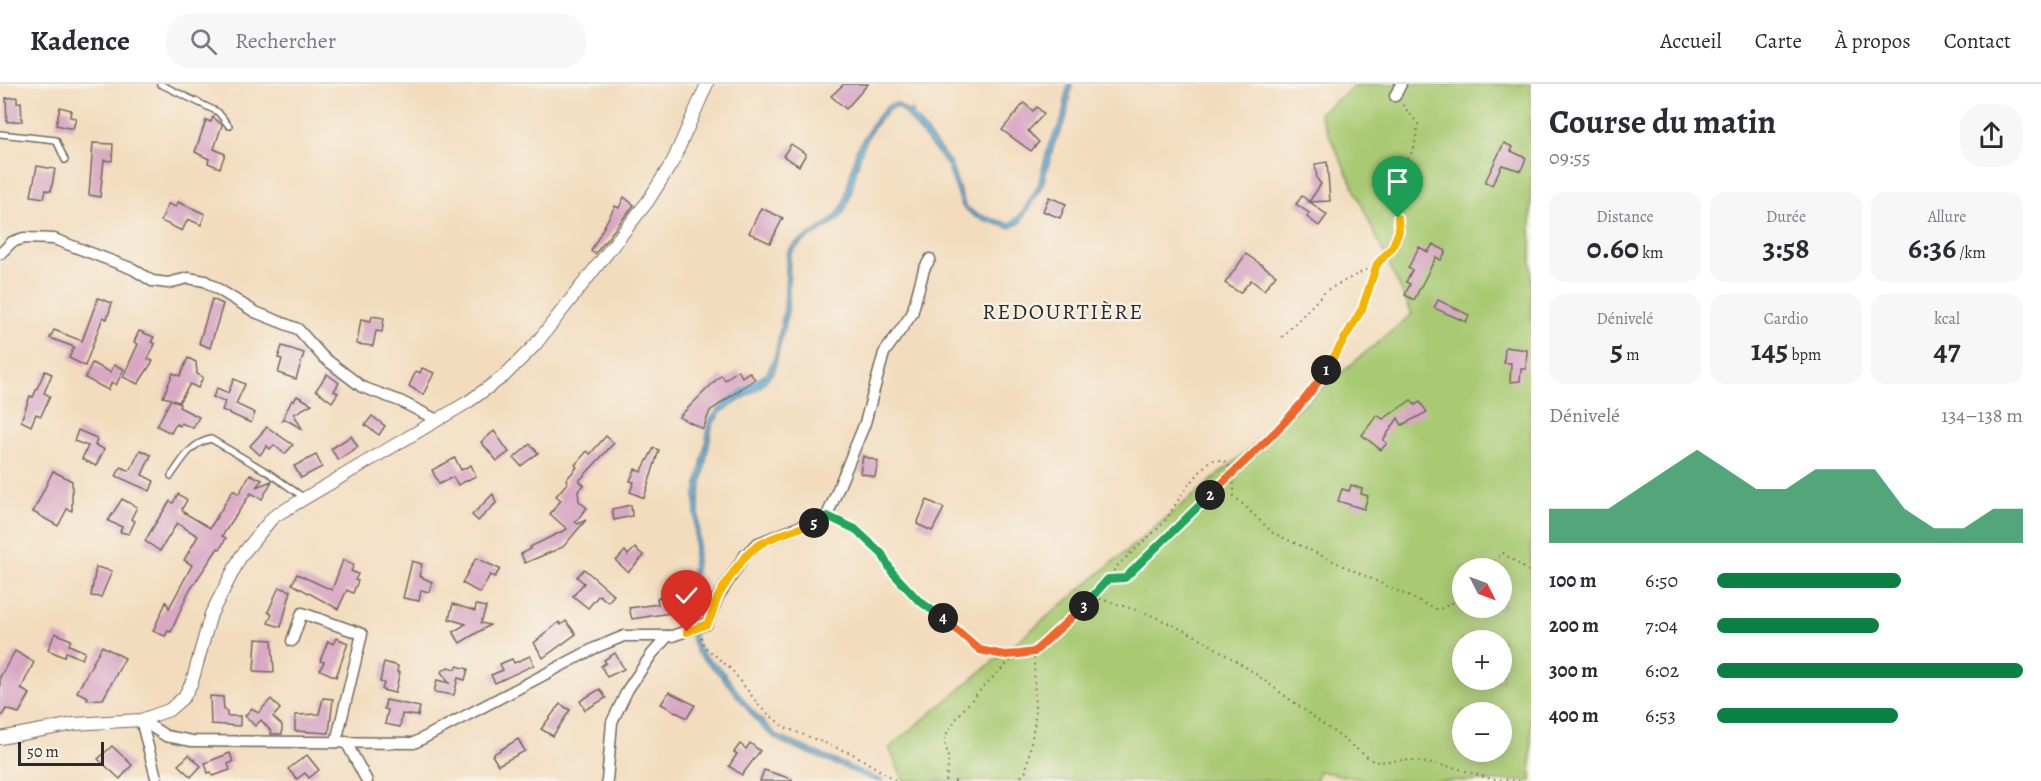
<!DOCTYPE html>
<html lang="fr">
<head>
<meta charset="utf-8">
<style>
  :root { --surface:#fff; --page:#f7f7f7; --text:#2b2b33; --muted:#7c7c81; --line:#e1e1e2; --accent:#0b8043 }
  body { margin:0; font-family:Alegreya,serif; background:var(--page); color:var(--text); height:100vh; display:flex; flex-direction:column; font-size:22px; white-space:nowrap }
  * { box-sizing:border-box; margin:0 }
  p { font-size:20px; color:var(--muted) }
  .icon { flex:none; width:33px; height:33px; fill:none; stroke:currentColor; stroke-width:2; stroke-linecap:round; stroke-linejoin:round }
  .map { position:relative; flex:1; overflow:hidden }
  .panel { display:flex; flex-direction:column; background:var(--surface); width:510px }
  .panel>* { flex:none }
  .needle { width:39px; rotate:132deg }
  .controls { position:absolute; left:1452px; top:474px; display:grid; gap:12px }
  .controls a { display:grid; place-items:center; width:60px; height:60px; border-radius:50%; background:var(--surface); box-shadow:0 3px 15px #0003; font-size:30px }
  .scale { position:absolute; left:18px; bottom:15px; width:86px; box-sizing:border-box; padding-left:6px; border:3px solid #2b2b2b; border-top:0; font-size:16px; line-height:21px; white-space:nowrap; color:#2b2b2b; -webkit-text-stroke:4px #f7f3e8; paint-order:stroke }
  .pin { position:absolute; display:grid; place-items:center; width:51px; height:51px; color:#fff; margin:-62px -26px; border-radius:50% 50% 50% 0; rotate:-45deg; box-shadow:0 0 6px #0007 }
  .pin .icon { rotate:45deg }
  .km { position:absolute; width:30px; height:30px; margin:-15px; border-radius:50%; background:#222; color:#fff; font-size:16px; line-height:30px; text-align:center }
  .round { display:grid; place-items:center; flex:none; width:63px; height:63px; border-radius:24px; background:var(--page) }
  .head { display:flex; align-items:center; justify-content:space-between; height:102px; padding:0 18px }
  h1 { font-size:33px; font-weight:700; line-height:45px }
  .figures { display:grid; grid-template-columns:repeat(3,1fr); gap:9px; height:102px; padding:6px 18px }
  .figures div { display:grid; align-content:center; border-radius:15px; background:var(--page); text-align:center }
  .figures b { font-size:30px; font-weight:700 }
  .figures small { font-size:16px; font-weight:400 }
  .figures p { font-size:16px }
  .chart { height:168px; padding:12px 18px }
  .chart p { display:flex; justify-content:space-between }
  .chart svg { width:100%; height:108px; margin-top:6px; fill:var(--accent); opacity:.7 }
  ul { padding:0 18px; list-style:none; font-size:20px }
  li { display:grid; grid-template-columns:96px 72px 1fr; align-items:center; height:45px }
  li i { height:15px; border-radius:8px; background:var(--accent) }
  header { display:flex; align-items:center; gap:36px; box-sizing:border-box; height:84px; padding:0 30px; background:var(--surface); border-bottom:2px solid var(--line) }
  header strong { font-size:28px }
  nav { display:flex; gap:33px; margin-inline-start:auto; font-size:21px }
  .search { width:420px; height:54px; background:var(--page); display:flex; align-items:center; gap:15px; box-sizing:border-box; padding:0 21px; border-radius:24px; color:var(--muted); font-size:22px }
  main { display:flex; flex:1; min-height:0 }
  .map>svg:first-child { display:block }
  .green { fill:#a9ca73; stroke:#6a7a4f; stroke-width:1.5; fill-rule:evenodd }
  .water { fill:#65b3df; stroke:#486f85; stroke-width:1.5 }
  .building { fill:#d9a7c4 }
  .lines { fill:none; stroke-linecap:round; stroke-linejoin:round }
  .service-casing { stroke:#71695e; stroke-width:8 }
  .minor-casing { stroke:#71695e; stroke-width:13 }
  .tertiary-casing { stroke:#71695e; stroke-width:14 }
  .path { stroke:#71695e; stroke-width:2; stroke-dasharray:1.5 4.5; stroke-linecap:butt }
  .service { stroke:#fff; stroke-width:5 }
  .minor { stroke:#fff; stroke-width:10 }
  .tertiary { stroke:#fff; stroke-width:12 }
  .split-1-casing { stroke:#fff; stroke-width:12 }
  .split-2-casing { stroke:#fff; stroke-width:12 }
  .split-3-casing { stroke:#fff; stroke-width:12 }
  .split-4-casing { stroke:#fff; stroke-width:12 }
  .split-5-casing { stroke:#fff; stroke-width:12 }
  .split-6-casing { stroke:#fff; stroke-width:12 }
  .split-1 { stroke:#f5b400; stroke-width:8 }
  .split-2 { stroke:#f0652b; stroke-width:8 }
  .split-3 { stroke:#22a559; stroke-width:8 }
  .split-4 { stroke:#f0652b; stroke-width:8 }
  .split-5 { stroke:#22a559; stroke-width:8 }
  .split-6 { stroke:#f5b400; stroke-width:8 }
  .labels { text-anchor:middle; dominant-baseline:central; stroke-width:4.5; stroke-linejoin:round; paint-order:stroke }
  .neighbourhood-label { font-size:22px; letter-spacing:1.5px; fill:#2b2b2b; stroke:#f7f3e8 }
</style>
</head>
<body>
<header>
<strong>Kadence</strong>
<div class="search"><svg class="icon" aria-label="search" viewBox="0 0 24 24"><circle cx="10" cy="10" r="6"/><path d="M15 15l6 6"/></svg>Rechercher</div>
<nav><a>Accueil</a><a>Carte</a><a>À propos</a><a>Contact</a></nav>
</header>
<main>
<div class="map">
<svg width="1531" height="697" viewBox="0 0 1531 697">
  <rect width="100%" height="100%" fill="#f7f3e8"/>
  <filter id="ink" filterUnits="userSpaceOnUse"><feTurbulence type="fractalNoise" baseFrequency=".0167" numOctaves="2"/><feDisplacementMap in="SourceGraphic" scale="12" xChannelSelector="R" yChannelSelector="G"/><feConvolveMatrix kernelMatrix="1 2 1 2 8 2 1 2 1" color-interpolation-filters="sRGB"/></filter>
  <filter id="wash" filterUnits="userSpaceOnUse"><feTurbulence type="fractalNoise" baseFrequency=".008" numOctaves="4" result="noise"/><feDisplacementMap in="SourceGraphic" scale="24" xChannelSelector="R" yChannelSelector="G"/><feGaussianBlur stdDeviation="1.35" result="paint"/><feColorMatrix in="noise" values="0 0 0 0 0 0 0 0 0 0 0 0 0 0 0 0 0 1.4 0 .05"/><feComposite in="paint" operator="in"/></filter>
  <g filter="url(#wash)">
    <rect width="100%" height="100%" fill="#f3dcbd"/>
    <path class="green" d="M1358,0H1531V697H1371L1319,687L1316,697H904L889,664L1412,230L1319,29ZM1462,484H1502V524H1462ZM1462,556H1502V596H1462ZM1462,628H1502V668H1462Z"/>
    <path class="water" d="M1068,0H1072L1066,35L1054,60L1043,100L1020,139L1010,144L977,134L963,124L947,81L904,28L897,23C890,23 887,28 882,33C857,61 858,86 848,119C839,148 805,148 790,171L788,227L774,287L759,304L720,329L712,342L699,415V455L692,531L694,548L696,559L704,571L722,586L750,624L776,651L884,697H875L779,657L763,645L721,592L696,568L688,543V530L695,456V411L710,335L726,317L767,289L775,272L784,226L787,169L794,160L827,140L837,130L843,121L857,64L877,33L889,21L897,19L910,29L912,25L913,31L950,78L965,121L976,130L1010,140L1021,130L1038,102L1049,60L1062,35Z"/>
    <g id="blocks">
      <g class="building">
        <path d="M844,0H868L846,25L831,12Z"/>
        <path d="M17,13V19L21,18L22,37L7,38L6,14Z"/>
        <path d="M1024,19L1033,27L1037,23L1044,30L1028,47L1039,58L1031,67L1002,46Z"/>
        <path d="M60,23L71,26L70,33L76,34L73,45L56,41Z"/>
        <path d="M213,33L222,41L214,65L225,70L220,84L208,79L209,75L195,68L206,36L211,38Z"/>
        <path d="M93,59L113,60L112,77L104,76L100,113L89,111Z"/>
        <path d="M1504,59L1513,63L1511,67L1526,74L1521,87L1502,81L1492,101L1485,98Z"/>
        <path d="M791,60L806,70L799,82L783,72Z"/>
        <path d="M1327,78L1330,117L1309,118L1321,100L1317,95L1315,80Z"/>
        <path d="M37,82L55,85L51,107L46,106L44,114L31,112Z"/>
        <path d="M1302,112L1327,131L1319,142L1307,133L1309,129L1296,120Z"/>
        <path d="M624,113L634,121L595,170L591,167L615,122L619,124Z"/>
        <path d="M1049,113L1066,120L1060,134L1043,127Z"/>
        <path d="M178,118L205,130L201,141L188,135L182,147L161,137L168,120L176,123Z"/>
        <path d="M761,124L783,134L770,159L749,149Z"/>
        <path d="M1433,160L1446,167L1441,176L1436,173L1414,216L1405,211L1410,200L1406,198L1412,186L1408,184L1419,163L1428,168Z"/>
        <path d="M1246,170L1276,191L1264,206L1251,196L1240,209L1225,199Z"/>
        <path d="M98,214L112,219L107,235L103,233L85,282L69,274L74,263L50,254L54,246L82,257Z"/>
        <path d="M212,215L223,220L210,264L199,259Z"/>
        <path d="M1438,216L1469,231L1466,238L1434,224Z"/>
        <path d="M372,232L384,234L382,248L376,247L373,262L357,260L361,235L371,237Z"/>
        <path d="M139,247L154,253L151,258L155,260L148,275L153,277L138,300L123,293L138,260L134,258Z"/>
        <path d="M282,262L304,269L296,295L278,289L282,275L278,274Z"/>
        <path d="M1505,263L1527,266L1526,285H1521L1520,297L1510,298L1511,279H1504Z"/>
        <path d="M188,274L196,278L197,290L203,293L198,304L190,300L179,318L172,316L180,320L179,323L199,333L193,344L181,339L180,342L176,340L171,349L157,342L171,315L163,313L173,289L180,292Z"/>
        <path d="M92,279L110,288L114,281L124,285L116,301L112,298L108,306L85,294Z"/>
        <path d="M422,284L434,289L423,311L409,302L416,287L420,289Z"/>
        <path d="M738,286L742,293L749,288L755,295L710,327L703,345L679,333L721,291L725,296Z"/>
        <path d="M45,287L52,290L44,309L50,312L41,332L36,330L31,342L21,337L30,312L33,313Z"/>
        <path d="M327,290L339,299L334,307L338,309L332,318L316,306Z"/>
        <path d="M234,295L245,300L236,320L255,329L251,339L222,326L225,318L213,313L217,304L228,309Z"/>
        <path d="M297,312L312,320L294,330L302,345L285,335L281,338L292,316L294,317Z"/>
        <path d="M1411,316L1415,321L1420,318L1427,328L1402,341L1398,334L1383,356L1387,359L1381,366L1362,351L1377,331L1383,335Z"/>
        <path d="M372,332L385,342L379,351L365,341Z"/>
        <path d="M267,343L293,361L285,370L274,361L270,365L267,362L260,371L250,362Z"/>
        <path d="M78,346L94,353L97,356L95,361L104,365L96,382L82,375L88,362L74,357Z"/>
        <path d="M494,347L509,368L497,377L481,358Z"/>
        <path d="M351,352L358,363L338,376L331,365Z"/>
        <path d="M606,352L614,359L579,397L584,401L578,407L579,417L587,424L575,438L578,440L586,436L563,463L525,479L521,470L531,465L530,463L567,445L550,430L561,416L556,412L568,398L566,396L577,383L575,381L587,367L590,370Z"/>
        <path d="M530,360L538,369L521,382L514,374Z"/>
        <path d="M654,364L659,366L644,414L630,408L634,398L630,397L635,385L641,388Z"/>
        <path d="M140,366L151,371L142,391L154,397L150,407L116,392L121,383L130,387Z"/>
        <path d="M316,371L322,383L301,394L294,382Z"/>
        <path d="M863,372L878,377L875,393L860,389Z"/>
        <path d="M455,374L461,386L471,381L476,392L458,401L453,393L439,400L432,386Z"/>
        <path d="M53,387L72,397V427L67,425L58,442L33,428Z"/>
        <path d="M250,390L262,396L256,403L272,397L262,415L251,409L249,412L222,452L226,454L220,465L218,464L188,509L171,548L168,547L165,552L153,547L166,518L169,524L192,481L184,476L198,452L177,439L160,467L145,457L155,440L170,417L173,419L178,410L187,416L182,425L183,428L210,444L233,406L239,410Z"/>
        <path d="M1351,401L1362,405L1361,410L1368,412L1364,425L1338,417L1342,405L1349,407Z"/>
        <path d="M493,410L496,419L478,437L472,431Z"/>
        <path d="M122,415L137,423L131,435L135,437L129,450L120,448L122,443L108,437Z"/>
        <path d="M927,416L944,424L932,447L917,440Z"/>
        <path d="M631,421L632,432L614,436L612,425Z"/>
        <path d="M635,464L644,472L628,488L616,477L625,467L628,471Z"/>
        <path d="M476,474L500,485L495,493L490,491L480,509L462,499Z"/>
        <path d="M343,476L354,481L351,487L358,490L355,496L358,497L353,509L347,506L338,525L292,500L297,490L332,506Z"/>
        <path d="M412,477L422,480L419,492L432,498L429,508L421,506L419,517L403,514Z"/>
        <path d="M96,483L112,487L101,513L91,512Z"/>
        <path d="M584,485L614,511L608,518L599,511L588,524L573,512L584,499L577,493Z"/>
        <path d="M279,503L291,507L281,543L268,539L272,530L268,528Z"/>
        <path d="M668,512L670,529L632,535L629,524L658,520L657,514Z"/>
        <path d="M453,520L475,527L476,521L486,523L481,539L490,541L460,559L453,548L466,540L449,535Z"/>
        <path d="M566,537L576,550L543,574L534,559L559,538L561,541Z"/>
        <path d="M55,549L71,556L69,561L85,568L82,575L66,568L64,573L48,566Z"/>
        <path d="M336,554L348,559L336,593L320,586L324,578L320,577L328,557L333,560Z"/>
        <path d="M256,555L272,556L274,588L254,587Z"/>
        <path d="M102,562L125,574L103,615L87,616L88,613L77,608Z"/>
        <path d="M15,567L34,578L21,605L30,610L19,629L6,625L0,635V593Z"/>
        <path d="M615,569L624,585L607,593L601,582L606,579L604,576Z"/>
        <path d="M530,572L534,581L495,599L491,591L503,586L500,580L512,575L514,579Z"/>
        <path d="M384,578L398,582L397,588H400L395,609L382,606L384,599L380,598Z"/>
        <path d="M457,582L468,585L465,596L458,594L454,611L434,608L437,596L449,599L441,588L448,583L456,585Z"/>
        <path d="M600,605L606,614L585,626L580,617Z"/>
        <path d="M669,608L695,621L687,634L661,620Z"/>
        <path d="M210,612L223,613L224,626L227,627V632H240V642L211,640Z"/>
        <path d="M323,614L333,615L329,649L295,647V631L319,630Z"/>
        <path d="M271,615L280,625L273,633L282,641V650H271V647L261,636L255,642L245,632L252,624L258,629Z"/>
        <path d="M386,616L420,623L418,632L402,630L400,643L385,640L388,626L384,625Z"/>
        <path d="M560,620L570,626L553,652L541,645Z"/>
        <path d="M518,655L525,667L498,681L492,671Z"/>
        <path d="M750,659L760,667L742,691L729,682L737,670L734,668L740,660L746,665Z"/>
        <path d="M112,662L132,681L120,695L98,675Z"/>
        <path d="M230,669L233,678L228,680L230,686L213,692L211,688L208,689L205,679Z"/>
        <path d="M189,671L201,682L191,693L178,681Z"/>
        <path d="M307,671L319,686L309,694L305,689L297,695L288,685Z"/>
        <path d="M764,686L792,695V697H760Z"/>
      </g>
    </g>
  </g>
  <g filter="url(#ink)">
    <use href="#blocks" fill-opacity="0" stroke="#71695e" stroke-width="1.5"/>
    <g class="lines">
      <g class="service-casing">
        <g id="service">
          <path d="M160,0L218,28L229,42"/>
          <path d="M0,50L56,56L65,76"/>
          <path d="M171,392C183,375 191,359 211,355L269,389L303,413"/>
        </g>
      </g>
      <g class="minor-casing">
        <g id="minor">
          <path d="M1395,12L1401,0"/>
          <path d="M0,170L12,158L24,154L54,155L133,185L152,197L168,199L188,194L205,197L255,228L298,245L323,273L362,303L400,317L437,336"/>
          <path d="M292,557L302,529L362,550L336,658"/>
          <path d="M141,636L166,652L192,657L414,659L595,564L624,552H672L707,540L718,513L745,471L758,459L827,432L865,339L884,269L912,230L924,185L930,175"/>
          <path d="M141,636L157,697"/>
          <path d="M346,658L367,697"/>
          <path d="M607,697L612,638L628,605L652,570L668,552"/>
        </g>
      </g>
      <g class="tertiary-casing">
        <path id="tertiary" d="M0,654L74,640L141,636L169,626L184,613L192,598L211,530L241,472L273,433L468,318L504,292L535,261L648,117L673,77L707,0"/>
      </g>
      <g class="path">
        <path d="M1282,253L1327,206L1377,180L1392,164L1399,147L1390,102L1414,65L1418,40L1401,19"/>
        <path d="M835,436L855,445L882,470L892,488L919,516L980,566L1004,571L1034,568"/>
        <path d="M1484,484L1503,469L1531,489"/>
        <path d="M1111,494H1125L1234,387L1270,356L1314,304L1362,225L1377,180"/>
        <path d="M1094,513L1149,530L1200,554L1253,588L1374,678L1405,676L1453,683L1491,695L1524,697"/>
        <path d="M701,553L704,562L732,586L761,624L784,643L855,671L897,697"/>
        <path d="M1034,568L1085,522L1119,480L1163,440L1184,407L1209,377C1234,370 1234,395 1234,412L1273,449L1438,526L1462,514"/>
        <path d="M946,697C947,689 949,681 948,673C948,668 944,660 945,655C948,637 1003,581 1019,570"/>
        <path d="M954,697H957"/>
        <path d="M1017,697L1026,687L1035,637L1034,568"/>
      </g>
      <use href="#service" class="service"/>
      <use href="#minor" class="minor"/>
      <use href="#tertiary" class="tertiary"/>
    </g>
  </g>
  <g class="lines" filter="url(#ink)">
    <g class="split-1-casing">
      <path id="split-1" d="M1326,286L1362,225L1377,180L1392,164L1399,147L1398,134"/>
    </g>
    <g class="split-2-casing">
      <path id="split-2" d="M1210,411C1252,369 1293,337 1326,286"/>
    </g>
    <g class="split-3-casing">
      <path id="split-3" d="M1084,522L1108,495L1125,494L1210,411"/>
    </g>
    <g class="split-4-casing">
      <path id="split-4" d="M943,534L980,566L1004,571L1019,570L1034,568L1084,522"/>
    </g>
    <g class="split-5-casing">
      <path id="split-5" d="M814,439L827,432L855,445L882,470L892,488L918,516L943,534"/>
    </g>
    <g class="split-6-casing">
      <path id="split-6" d="M687,548L707,540C714,530 714,519 720,509C752,456 758,459 814,439"/>
    </g>
    <use href="#split-1" class="split-1"/>
    <use href="#split-2" class="split-2"/>
    <use href="#split-3" class="split-3"/>
    <use href="#split-4" class="split-4"/>
    <use href="#split-5" class="split-5"/>
    <use href="#split-6" class="split-6"/>
  </g>
  <g class="labels">
    <g class="neighbourhood-label">
      <text x="1063" y="228">REDOURTIÈRE</text>
    </g>
  </g>
</svg>
<div class="controls">
<a><svg class="needle" viewBox="-14 -14 28 28"><path d="M0-13l5 13h-10z" fill="#e53935"/><path d="M0 13l5-13h-10z" fill="#7c7c81"/></svg></a>
<a>+</a>
<a>−</a>
</div>
<div class="scale">50 m</div>
<div class="pin" style="left:1398px;top:134px;background:#1e9e55"><svg class="icon" aria-label="arrive" viewBox="0 0 24 24"><path d="M6 21V4h12l-3 4 3 4H6"/></svg></div>
<div class="pin" style="left:687px;top:548px;background:#d93025"><svg class="icon" aria-label="check" viewBox="0 0 24 24"><path d="M5 12l5 5 9-10"/></svg></div>
<b class="km" style="left:1326px;top:286px">1</b>
<b class="km" style="left:1210px;top:411px">2</b>
<b class="km" style="left:1084px;top:522px">3</b>
<b class="km" style="left:943px;top:534px">4</b>
<b class="km" style="left:814px;top:439px">5</b>
</div>
<section class="panel">
<div class="head"><div><h1>Course du matin</h1><p>09:55</p></div><a class="round"><svg class="icon" aria-label="share" viewBox="0 0 24 24"><path d="M12 15V3M7 8l5-5 5 5M5 13v7h14v-7"/></svg></a></div>
<div class="figures">
<div><p>Distance</p><b>0.60<small> km</small></b></div>
<div><p>Durée</p><b>3:58</b></div>
<div><p>Allure</p><b>6:36<small> /km</small></b></div>
</div>
<div class="figures">
<div><p>Dénivelé</p><b>5<small> m</small></b></div>
<div><p>Cardio</p><b>145<small> bpm</small></b></div>
<div><p>kcal</p><b>47</b></div>
</div>
<div class="chart"><p><span>Dénivelé</span>134–138 m</p>
<svg viewBox="0 0 160 44" preserveAspectRatio="none"><path d="M0 44V30L10 30L20 30L30 22L40 14L50 6L60 14L70 22L80 22L90 14L100 14L110 14L120 30L130 38L140 38L150 30L160 30V44z"/></svg>
</div>
<ul>
<li><b>100 m</b>6:50<i style="width:60%"></i></li>
<li><b>200 m</b>7:04<i style="width:53%"></i></li>
<li><b>300 m</b>6:02<i style="width:100%"></i></li>
<li><b>400 m</b>6:53<i style="width:59%"></i></li>
</ul>
</section>
</main>
</body>
</html>
